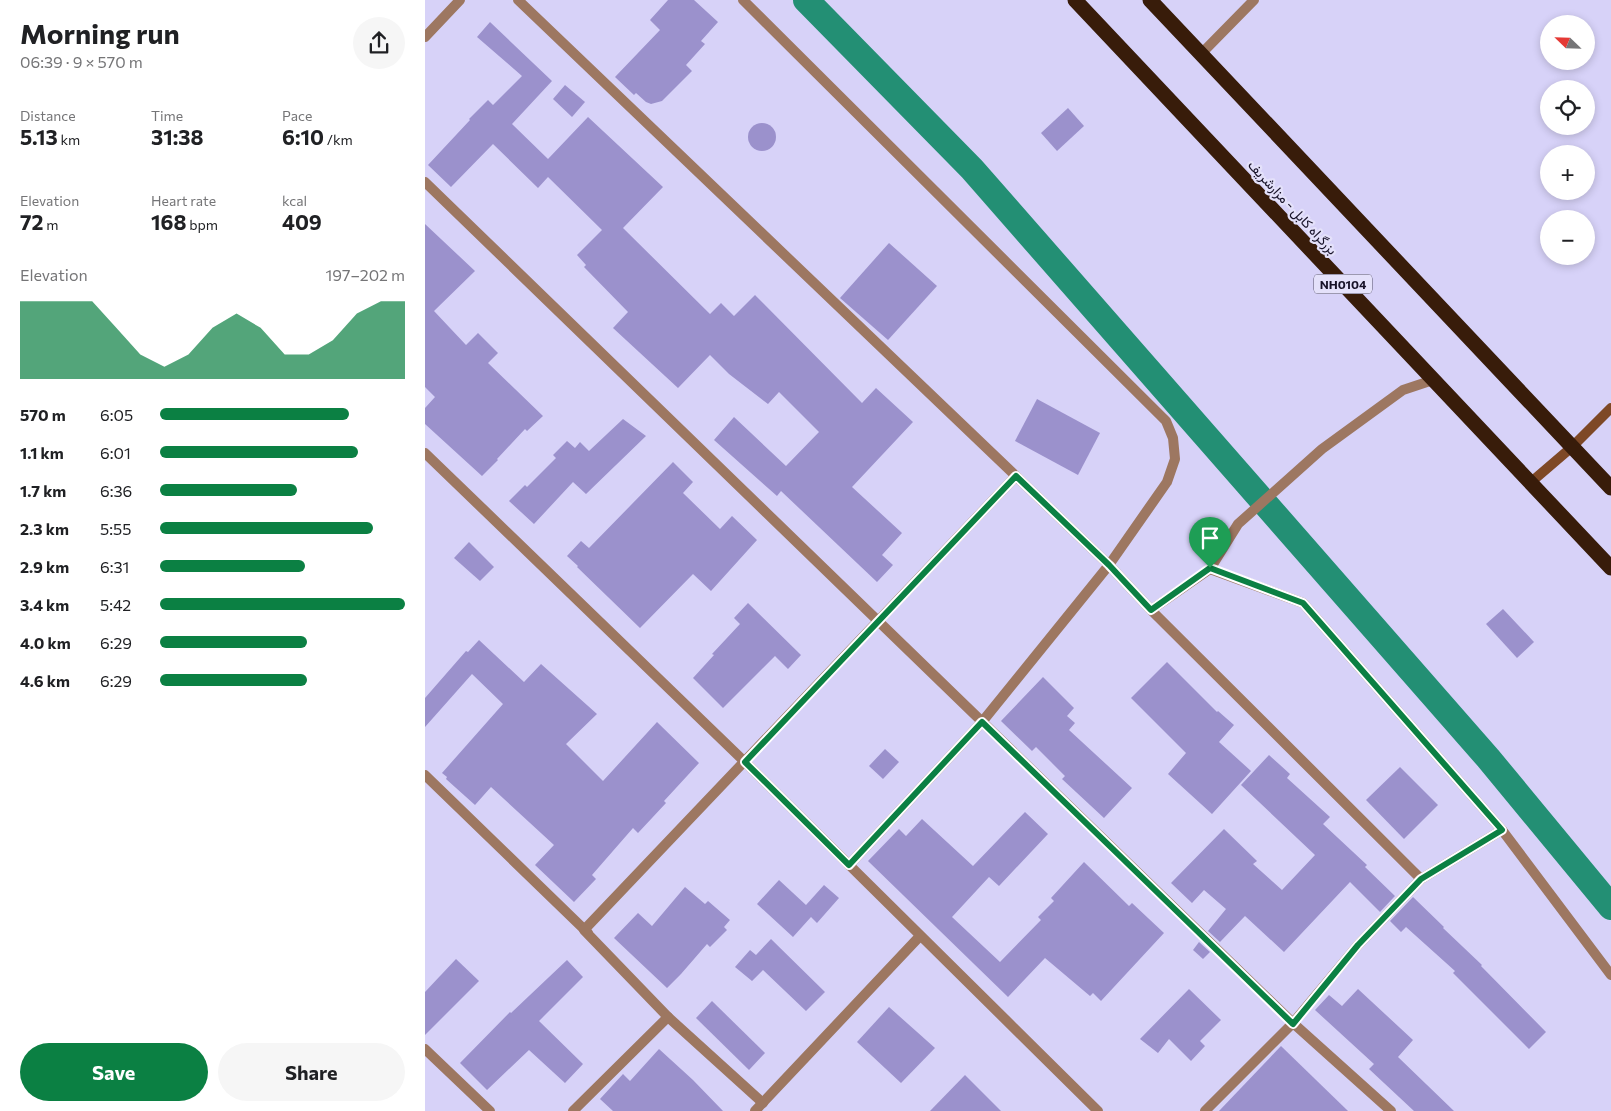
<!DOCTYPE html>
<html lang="en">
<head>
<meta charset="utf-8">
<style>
  :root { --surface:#fff; --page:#f6f6f6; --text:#202124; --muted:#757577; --accent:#0b8043 }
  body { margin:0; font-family:Commissioner,Vazirmatn,sans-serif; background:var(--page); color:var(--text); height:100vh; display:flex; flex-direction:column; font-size:19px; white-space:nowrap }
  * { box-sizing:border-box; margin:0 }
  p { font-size:16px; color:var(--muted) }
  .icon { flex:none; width:28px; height:28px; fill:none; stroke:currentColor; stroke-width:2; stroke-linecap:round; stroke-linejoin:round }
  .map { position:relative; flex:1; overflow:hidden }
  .details { display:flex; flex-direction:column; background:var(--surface); width:425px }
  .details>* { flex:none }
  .needle { width:32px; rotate:293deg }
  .buttons { position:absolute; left:1115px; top:15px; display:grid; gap:10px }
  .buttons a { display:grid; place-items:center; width:55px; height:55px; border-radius:50%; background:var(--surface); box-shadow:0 2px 8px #0003; font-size:25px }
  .pin { position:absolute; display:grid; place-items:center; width:42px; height:42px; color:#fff; margin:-51px -21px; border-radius:50% 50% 50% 0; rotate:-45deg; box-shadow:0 0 5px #0007 }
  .pin .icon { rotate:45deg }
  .round { display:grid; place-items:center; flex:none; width:52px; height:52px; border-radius:26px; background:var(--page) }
  .summary { display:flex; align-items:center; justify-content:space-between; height:85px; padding:0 20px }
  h1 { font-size:28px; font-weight:700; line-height:38px }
  .figures { display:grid; grid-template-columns:repeat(3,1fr); gap:8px; height:85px; padding:5px 20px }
  .figures div { display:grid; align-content:center }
  .figures b { font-size:21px; font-weight:700 }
  .figures small { font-size:14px; font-weight:400 }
  .figures p { font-size:14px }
  .chart { height:140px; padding:10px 20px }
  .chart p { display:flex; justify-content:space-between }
  .chart svg { width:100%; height:90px; margin-top:5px; fill:var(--accent); opacity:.7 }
  .cta { display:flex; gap:10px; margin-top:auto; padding:10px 20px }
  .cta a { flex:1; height:58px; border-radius:30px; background:var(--accent); color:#fff; font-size:20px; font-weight:700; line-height:58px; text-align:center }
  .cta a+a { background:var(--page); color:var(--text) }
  ul { padding:0 20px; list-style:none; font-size:16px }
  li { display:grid; grid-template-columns:80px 60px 1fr; align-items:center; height:38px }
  li i { height:12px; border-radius:6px; background:var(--accent) }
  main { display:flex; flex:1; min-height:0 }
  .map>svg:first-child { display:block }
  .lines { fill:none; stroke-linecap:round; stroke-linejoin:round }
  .canal { stroke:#238f74; stroke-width:26 }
  .building { fill:#9b91cc }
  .street { stroke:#9d7761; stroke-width:10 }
  .secondary { stroke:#7e4826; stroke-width:10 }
  .highway { stroke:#381c0a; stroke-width:15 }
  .route-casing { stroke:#fff; stroke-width:10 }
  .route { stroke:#0b8043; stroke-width:6 }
  .labels { text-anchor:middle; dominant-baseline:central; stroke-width:4.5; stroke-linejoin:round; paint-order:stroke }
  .shield { fill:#e4e1fa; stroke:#545067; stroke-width:1 }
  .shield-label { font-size:12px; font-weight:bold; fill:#171228 }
  .street-label { font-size:14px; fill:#171228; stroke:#e4e1fa }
</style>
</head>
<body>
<main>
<section class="details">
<div class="summary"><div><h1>Morning run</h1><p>06:39 · 9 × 570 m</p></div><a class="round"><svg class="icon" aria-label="share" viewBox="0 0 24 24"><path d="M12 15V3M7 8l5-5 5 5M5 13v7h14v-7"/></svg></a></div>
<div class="figures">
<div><p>Distance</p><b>5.13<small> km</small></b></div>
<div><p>Time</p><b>31:38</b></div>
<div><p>Pace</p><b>6:10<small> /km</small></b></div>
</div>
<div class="figures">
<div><p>Elevation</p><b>72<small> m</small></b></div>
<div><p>Heart rate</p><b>168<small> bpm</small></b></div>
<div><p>kcal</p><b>409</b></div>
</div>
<div class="chart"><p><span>Elevation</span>197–202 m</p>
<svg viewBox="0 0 160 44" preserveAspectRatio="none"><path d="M0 44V6L10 6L20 6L30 6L40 19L50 32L60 38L70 32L80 19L90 12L100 19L110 32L120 32L130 25L140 12L150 6L160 6V44z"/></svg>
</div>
<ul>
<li><b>570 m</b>6:05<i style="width:77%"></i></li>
<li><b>1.1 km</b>6:01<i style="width:81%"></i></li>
<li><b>1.7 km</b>6:36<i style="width:56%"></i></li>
<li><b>2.3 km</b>5:55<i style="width:87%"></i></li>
<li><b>2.9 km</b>6:31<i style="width:59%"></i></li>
<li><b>3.4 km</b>5:42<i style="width:100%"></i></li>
<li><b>4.0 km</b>6:29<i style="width:60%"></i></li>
<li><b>4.6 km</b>6:29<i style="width:60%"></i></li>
</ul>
<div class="cta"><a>Save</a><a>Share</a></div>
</section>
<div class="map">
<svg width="1186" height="1111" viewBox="0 0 1186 1111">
  <rect width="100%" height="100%" fill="#d7d2f8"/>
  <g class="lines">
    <path class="canal" d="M381,0L547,169L1063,758L1186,907"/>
  </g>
  <g class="building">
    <path d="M243,0H269L293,22L276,41L280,44L261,65L267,71L237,101L226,104L221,102L211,93L209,95L190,77L235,30L225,20Z"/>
    <path d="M65,22L127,81L87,124L123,159L163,117L238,187L198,228L285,314L296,303L309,316L330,295L437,403L451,388L488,422L427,487L477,533L457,555L468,565L452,582L356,491L352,496L289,440L309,417L361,466L394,432L354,392L343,404L304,374L285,355L253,388L188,328L203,312L159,267L161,265L152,255L177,230L123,177L113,188L68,144L26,187L3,165L45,120L44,119L63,100L68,105L97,76L52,37Z"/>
    <path d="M140,85L160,102L147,117L128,99Z"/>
    <path d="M643,108L659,126L632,151L616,133Z"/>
    <circle cx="337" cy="137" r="14"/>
    <path d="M0,224L50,271L9,311L41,345L53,333L73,353L63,363L118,416L102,431L100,429L72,459L73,460L57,476L0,424V408L10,397L0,387Z"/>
    <path d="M464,243L512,286L463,340L415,298Z"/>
    <path d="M612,399L675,433L653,475L590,441Z"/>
    <path d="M198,419L221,436L161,494L148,482L109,524L84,501L100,485L102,487L131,458L128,455L142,441L150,448L155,442L164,451Z"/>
    <path d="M248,462L268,482L258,493L295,529L307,516L332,540L286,591L268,574L215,628L152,567L153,566L142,556L156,541L164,548Z"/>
    <path d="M44,542L69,567L55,581L29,558Z"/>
    <path d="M323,603L376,655L363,669L350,656L298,708L268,678L289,655L287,654L315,624L309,618Z"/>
    <path d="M1078,609L1109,642L1092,658L1061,624Z"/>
    <path d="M54,640L99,682L116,664L172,714L141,744L178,781L232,722L274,763L239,801L241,803L213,833L208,828L167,875L171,879L149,902L110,865L129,845L66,787L50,805L21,779L22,777L17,773L78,704L47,674L0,727V698L41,651L43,652Z"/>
    <path d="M742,662L792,712L793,711L809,725L794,742L826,771L787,814L743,774L761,753L706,698Z"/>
    <path d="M618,677L649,708L642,716L650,723L644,730L707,788L679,818L637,779L640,776L611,747L607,751L576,721Z"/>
    <path d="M460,749L474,762L458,779L444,766Z"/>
    <path d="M844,755L865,774L862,778L905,817L898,824L942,865L940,867L970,896L955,912L925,882L859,952L820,916L795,942L783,931L801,909L779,890L767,903L746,883L799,829L832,861L828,864L857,890L890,855L816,785Z"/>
    <path d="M975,767L1013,805L979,839L941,800Z"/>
    <path d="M600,812L623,834L574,886L564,877L527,917L575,962L616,920L613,917L629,901L626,898L659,862L704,906L707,903L739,933L676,1001L668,993L665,996L620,958L583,997L443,861L474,829L481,836L497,819L548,866Z"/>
    <path d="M354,880L381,905L399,885L414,898L392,923L386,917L368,937L332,904Z"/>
    <path d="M260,887L280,904L283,901L305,920L299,927L302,930L285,947L282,944L256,974L242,988L189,938L213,913L227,926Z"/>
    <path d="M988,897L1019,927L1018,928L1057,965L1056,966L1121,1032L1104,1049L1028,973L1030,971L981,927L976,932L965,921Z"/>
    <path d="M346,939L400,992L381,1011L338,970L327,981L310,967L325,950L331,955Z"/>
    <path d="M774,942L785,952L778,959L768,950Z"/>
    <path d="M31,959L54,981L0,1035V992Z"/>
    <path d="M142,960L158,977L114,1021L158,1064L140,1083L104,1050L62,1090L35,1063L85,1012L86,1013Z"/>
    <path d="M764,989L796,1020L775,1041L780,1046L766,1061L744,1039L733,1053L715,1039Z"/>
    <path d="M933,989L988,1040L973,1057L1029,1111H989L944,1069L949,1064L890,1010L904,995L917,1006Z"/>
    <path d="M287,1001L340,1053L324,1070L271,1018Z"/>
    <path d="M464,1007L510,1048L476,1083L432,1042Z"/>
    <path d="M856,1046L923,1111H794Z"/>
    <path d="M234,1049L268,1080L298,1111H188L175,1099L198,1074L205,1081Z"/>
    <path d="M540,1075L576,1111H505Z"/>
  </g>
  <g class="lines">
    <g class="street">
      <path d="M93,0L684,565L726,610L996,879"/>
      <path d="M318,0L741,421L748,438L750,459L742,482L684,565L557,722L424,865"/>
      <path d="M0,37L35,0"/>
      <path d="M776,54L829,0"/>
      <path d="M0,182L868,1023L966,1111"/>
      <path d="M0,453L320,762L673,1111"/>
      <path d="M785,569L878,603L1077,830L1186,975"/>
      <path d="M726,610L785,569L813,524L897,449L978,390L1008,380"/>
      <path d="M0,775L163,933"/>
      <path d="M0,1049L65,1111"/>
      <path d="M338,1103L243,1017L159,930L591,476"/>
      <path d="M148,1111L243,1017"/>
      <path d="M330,1111L495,936"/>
      <path d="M780,1111L868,1023L933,945L996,879L1077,830"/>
    </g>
    <path class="secondary" d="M1105,483L1147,447L1186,408"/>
    <g class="highway">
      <path d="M650,0L1186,568"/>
      <path d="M725,0L1186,488"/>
    </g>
  </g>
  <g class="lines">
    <g class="route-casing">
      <path id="route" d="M591,476L684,565L726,610L785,568L878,603L1077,830L996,879L933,945L868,1024L557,722L424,865L320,762Z"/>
    </g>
    <use href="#route" class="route"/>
  </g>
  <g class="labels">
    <rect class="shield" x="889" y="274.5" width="58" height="19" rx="4"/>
    <g class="shield-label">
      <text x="918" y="284">NH0104</text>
    </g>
    <g class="street-label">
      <text transform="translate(868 207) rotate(47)">بزرگراه کابل - مزارشریف</text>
    </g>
  </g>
</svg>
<div class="buttons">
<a><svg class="needle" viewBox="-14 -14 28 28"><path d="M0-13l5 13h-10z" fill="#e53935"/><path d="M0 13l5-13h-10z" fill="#757577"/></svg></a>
<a><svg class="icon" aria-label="locate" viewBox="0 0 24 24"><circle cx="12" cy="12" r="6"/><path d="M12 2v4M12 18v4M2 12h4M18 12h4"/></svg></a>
<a>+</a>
<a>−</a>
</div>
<div class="pin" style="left:785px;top:568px;background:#1e9e55"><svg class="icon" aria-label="arrive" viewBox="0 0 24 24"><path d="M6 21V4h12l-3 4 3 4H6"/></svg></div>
</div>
</main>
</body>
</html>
